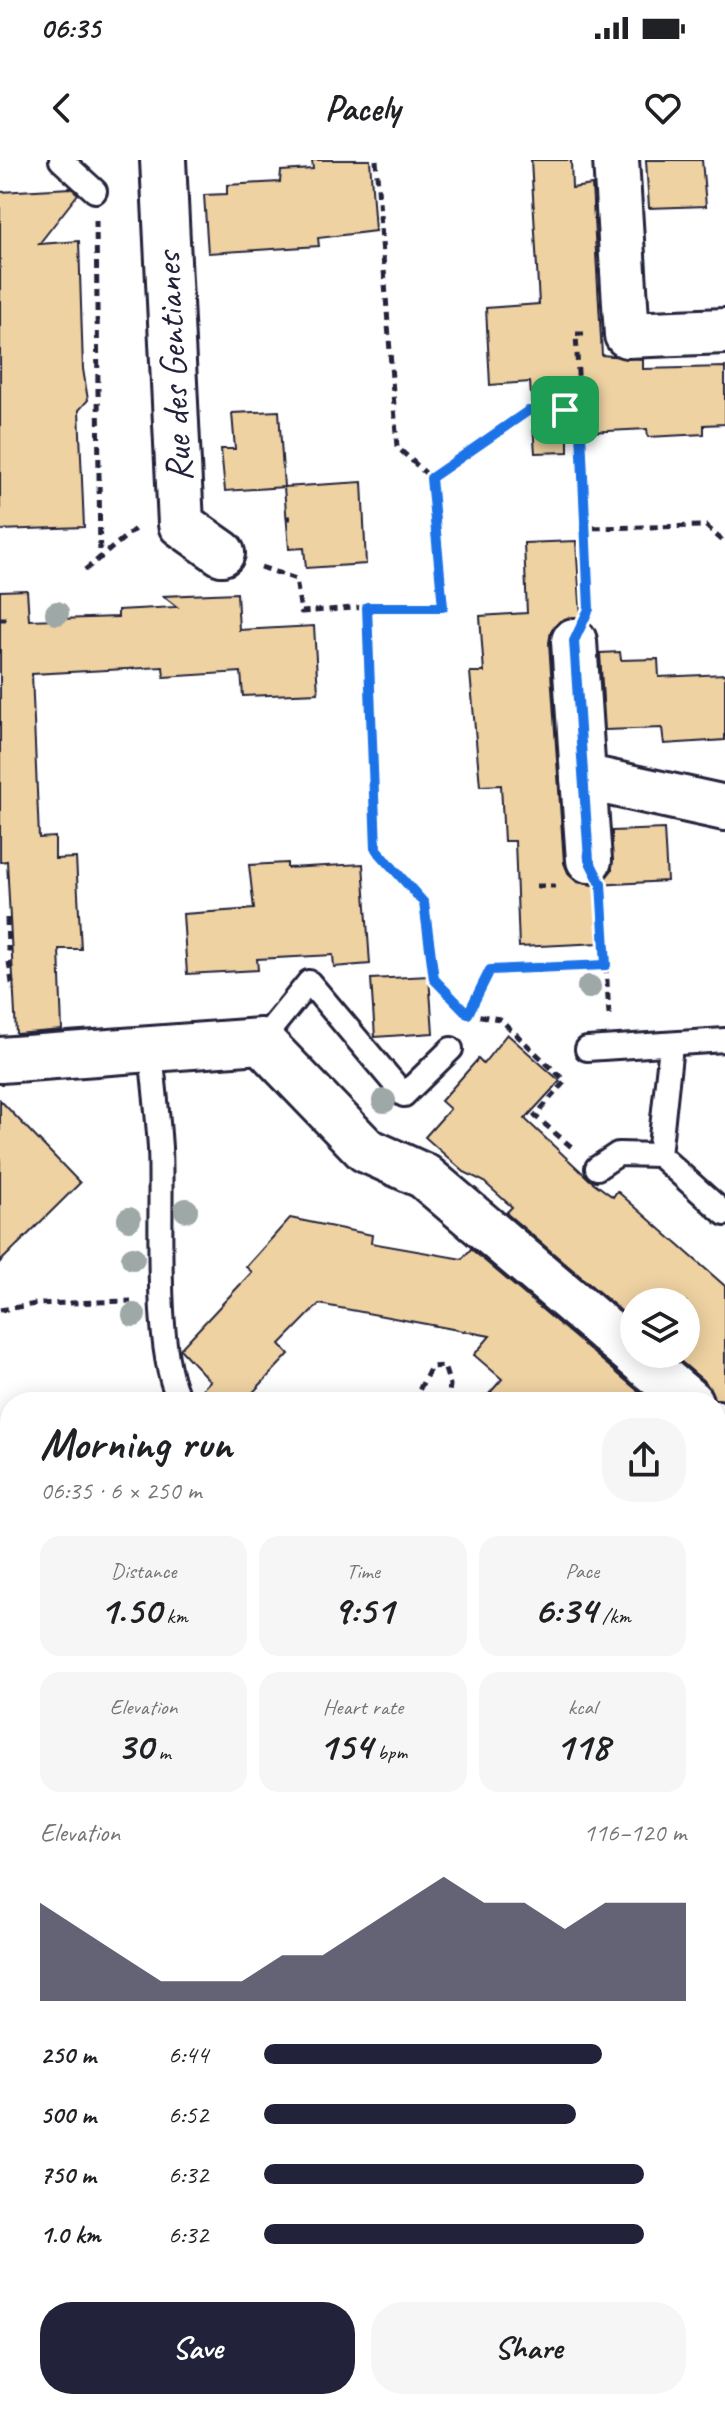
<!DOCTYPE html>
<html lang="en">
<head>
<meta charset="utf-8">
<style>
  :root { --surface:#fff; --page:#f6f6f6; --text:#202124; --muted:#757577; --accent:#22223b }
  body { margin:0; font-family:Caveat,sans-serif; background:var(--page); color:var(--text); height:100vh; display:flex; flex-direction:column; font-size:30px; white-space:nowrap }
  * { box-sizing:border-box; margin:0 }
  p { font-size:26px; color:var(--muted) }
  .icon { flex:none; width:44px; height:44px; fill:none; stroke:currentColor; stroke-width:2; stroke-linecap:round; stroke-linejoin:round }
  .map { position:relative; flex:1; overflow:hidden }
  .drawer { position:absolute; left:0px; top:1232px; width:726px; height:1018px; display:flex; flex-direction:column; background:var(--surface); border-radius:32px 32px 0 0; box-shadow:0 4px 20px #0003 }
  .drawer>* { flex:none }
  .buttons { position:absolute; left:620px; top:1128px; display:grid; gap:16px }
  .buttons a { display:grid; place-items:center; width:80px; height:80px; border-radius:50%; background:var(--surface); box-shadow:0 4px 20px #0003; font-size:40px }
  .pin { position:absolute; display:grid; place-items:center; width:68px; height:68px; color:#fff; margin:-34px; border-radius:16px; box-shadow:0 4px 12px #0006 }
  .round { display:grid; place-items:center; flex:none; width:84px; height:84px; border-radius:32px; background:var(--page) }
  .headline { display:flex; align-items:center; justify-content:space-between; height:136px; padding:0 40px }
  h1 { font-size:44px; font-weight:600; line-height:60px }
  .stats { display:grid; grid-template-columns:repeat(3,1fr); gap:12px; height:136px; padding:8px 40px }
  .stats div { display:grid; align-content:center; border-radius:20px; background:var(--page); text-align:center }
  .stats b { font-size:40px; font-weight:600 }
  .stats small { font-size:22px; font-weight:400 }
  .stats p { font-size:22px }
  .chart { height:224px; padding:16px 40px }
  .chart p { display:flex; justify-content:space-between }
  .chart svg { width:100%; height:144px; margin-top:8px; fill:var(--accent); opacity:.7 }
  .cta { display:flex; gap:16px; margin-top:auto; padding:16px 40px }
  .cta a { flex:1; height:92px; border-radius:32px; background:var(--accent); color:#fff; font-size:32px; font-weight:600; line-height:92px; text-align:center }
  .cta a+a { background:var(--page); color:var(--text) }
  ul { padding:0 40px; list-style:none; font-size:26px }
  li { display:grid; grid-template-columns:128px 96px 1fr; align-items:center; height:60px }
  li i { height:20px; border-radius:10px; background:var(--accent) }
  .status { display:flex; justify-content:space-between; align-items:center; height:56px; padding:0 40px; background:var(--surface); direction:ltr }
  .status svg { height:22px; fill:currentColor }
  header { display:flex; justify-content:space-between; align-items:center; height:104px; padding:0 40px; background:var(--surface); font-size:36px; font-weight:600 }
  .map>svg:first-child { display:block }
  .building { fill:#efd2a2; stroke:#22223b; stroke-width:2 }
  .lines { fill:none; stroke-linecap:round; stroke-linejoin:round }
  .lane-casing { stroke:#22223b; stroke-width:28 }
  .street-casing { stroke:#22223b; stroke-width:50 }
  .path { stroke:#22223b; stroke-width:5; stroke-dasharray:8 6; stroke-linecap:butt }
  .lane { stroke:#fff; stroke-width:22 }
  .street { stroke:#fff; stroke-width:44 }
  .tree { fill:#9ea8a7 }
  .route-casing { stroke:#fff; stroke-width:16 }
  .route { stroke:#1a73e8; stroke-width:10 }
  .labels { text-anchor:middle; dominant-baseline:central; stroke-width:7; stroke-linejoin:round; paint-order:stroke }
  .street-label { font-size:38px; fill:#22223b; stroke:#fff }
</style>
</head>
<body>
<div class="status"><b>06:35</b><svg viewBox="0 0 49 12"><path d="M0 12V9h3v3zM5 12V6h3v6zM10 12V3h3v9zM15 12V0h3v12zM26 1h20v11H26zM47 4h2v5h-2z"/></svg></div>
<header><svg class="icon" aria-label="back" viewBox="0 0 24 24"><path d="M15 5l-7 7 7 7"/></svg>Pacely<svg class="icon" aria-label="heart" viewBox="0 0 24 24"><path d="M12 20l-8-8c-3-5 5-10 8-4 3-6 11-1 8 4z"/></svg></header>
<div class="map">
<svg width="725" height="2249" viewBox="0 0 725 2249">
  <rect width="100%" height="100%" fill="#fff"/>
  <filter id="ink" filterUnits="userSpaceOnUse"><feTurbulence type="fractalNoise" baseFrequency=".0125" numOctaves="2"/><feDisplacementMap in="SourceGraphic" scale="16" xChannelSelector="R" yChannelSelector="G"/><feConvolveMatrix kernelMatrix="1 2 1 2 8 2 1 2 1" color-interpolation-filters="sRGB"/></filter>
  <g filter="url(#ink)">
    <g class="building">
      <path d="M312,0H370L375,71L318,78L319,86L208,93L204,35L227,34V25L280,22L281,11L313,9Z"/>
      <path d="M531,0H571L572,28L592,25L602,195L643,199V209L725,207V264L704,265V274L648,277L647,269L568,273V292L535,293L530,222L490,225L486,148L539,144Z"/>
      <path d="M646,0H702L706,46L649,48Z"/>
      <path d="M71,28L78,34L39,84L79,81L83,209L88,240L79,250L84,367L0,370V32Z"/>
      <path d="M279,251L284,327L225,331L221,289H235L232,253Z"/>
      <path d="M362,322L366,404L306,408L304,388L289,389L284,327Z"/>
      <path d="M576,381L581,458L560,461L551,471L549,483L564,703L569,715L577,722L592,725L604,720L612,710V671L664,669L667,721L597,725L600,783L519,787L515,681H504L501,625L480,626L470,512H484L480,456L527,453L524,383Z"/>
      <path d="M27,430L29,460L118,457V450L177,447L163,436L237,433L239,470L314,466L318,533L243,536L241,512L164,517L163,507L32,514L39,678L55,677V699L76,698L81,789H59L62,870L16,874L7,701L0,702V431Z"/>
      <path d="M620,492L621,500L658,499L659,517L725,514V580L664,584L662,568L605,570L600,493Z"/>
      <path d="M287,703V708L363,704L370,804L334,807L333,795L257,799L258,810L187,814L183,754L254,749L249,705Z"/>
      <path d="M429,816L433,873L375,877L371,819Z"/>
      <path d="M507,874L560,921L525,959L590,1020L613,1037L617,1031L725,1126V1240L714,1239L706,1223L672,1194H686V1142H634V1162L506,1053L512,1047L483,1021L464,1012L425,977L450,949L441,941L478,899L483,904Z"/>
      <path d="M0,940L80,1023L0,1102Z"/>
      <path d="M290,1058L372,1075L371,1083L462,1099L471,1089L651,1242H482L502,1219L474,1195L490,1176L319,1144L280,1184L289,1194L244,1242H195L194,1238L210,1221L180,1189L252,1112L246,1107Z"/>
    </g>
    <g class="lines">
      <g class="lane-casing">
        <g id="lane">
          <path d="M61,0L95,31"/>
          <path d="M261,881L309,822L404,935L451,889"/>
          <path d="M671,886L659,995L725,1054"/>
          <path d="M587,889L725,880"/>
          <path d="M151,891C154,923 158,956 160,988C163,1048 152,1196 181,1242"/>
          <path d="M597,1008L618,994L659,995"/>
          <path d="M716,1410L725,1418"/>
        </g>
      </g>
      <g class="street-casing">
        <g id="street">
          <path d="M163,0L181,364L222,393"/>
          <path d="M616,0L627,175L725,171"/>
          <path d="M574,481L583,617L725,648"/>
          <path d="M583,617L589,700"/>
          <path d="M0,900L261,881L366,990L424,1016L690,1242"/>
          <path d="M716,1263L725,1271"/>
          <path d="M716,1488L725,1477"/>
          <path d="M0,2025L10,2026"/>
          <path d="M716,2039H725"/>
          <path d="M232,2240L233,2249"/>
        </g>
      </g>
      <g class="path">
        <path d="M96,60L100,400"/>
        <path d="M584,174H576L586,368L706,366L725,383"/>
        <path d="M431,318L528,251L580,250"/>
        <path d="M286,358H291"/>
        <path d="M586,368L589,443"/>
        <path d="M261,407L296,419L301,452L367,447L376,689L424,743L434,819L468,854L500,859L565,921L535,956L574,989"/>
        <path d="M85,410L136,368"/>
        <path d="M367,447H443L431,318L397,287L376,0"/>
        <path d="M0,459H6"/>
        <path d="M536,726H555"/>
        <path d="M7,758L8,789H11"/>
        <path d="M9,802L13,830"/>
        <path d="M606,805L609,855"/>
        <path d="M467,857L490,810L606,805L602,738"/>
        <path d="M0,1150L36,1144L131,1141"/>
        <path d="M413,1242L431,1207L444,1206L450,1225L448,1242"/>
        <path d="M716,1575L725,1565"/>
        <path d="M716,1602L721,1606"/>
        <path d="M724,1714L725,1715"/>
        <path d="M716,1787L725,1778"/>
        <path d="M0,1932L10,1925"/>
        <path d="M716,2128L725,2124"/>
        <path d="M319,2249L324,2240"/>
      </g>
      <use href="#lane" class="lane"/>
      <use href="#street" class="street"/>
    </g>
    <g class="tree">
      <circle cx="57" cy="453" r="12"/>
      <circle cx="589" cy="827" r="12"/>
      <circle cx="384" cy="941" r="12"/>
      <circle cx="186" cy="1050" r="12"/>
      <circle cx="129" cy="1059" r="12"/>
      <circle cx="133" cy="1098" r="12"/>
      <circle cx="134" cy="1155" r="12"/>
    </g>
  </g>
  <g class="lines" filter="url(#ink)">
    <g class="route-casing">
      <path id="route" d="M565,250H580L589,449L574,481L589,700L601,724L606,805L490,810L468,854L434,819L424,743L376,689L367,447H443L431,318L528,251Z"/>
    </g>
    <use href="#route" class="route"/>
  </g>
  <g class="labels">
    <g class="street-label">
      <text transform="translate(173 207) rotate(-93)">Rue des Gentianes</text>
    </g>
  </g>
</svg>
<div class="buttons">
<a><svg class="icon" aria-label="layers" viewBox="0 0 24 24"><path d="M12 4l9 5-9 5-9-5zM3 14l9 5 9-5"/></svg></a>
</div>
<div class="pin" style="left:565px;top:250px;background:#1e9e55"><svg class="icon" aria-label="arrive" viewBox="0 0 24 24"><path d="M6 21V4h12l-3 4 3 4H6"/></svg></div>
<section class="drawer">
<div class="headline"><div><h1>Morning run</h1><p>06:35 · 6 × 250 m</p></div><a class="round"><svg class="icon" aria-label="share" viewBox="0 0 24 24"><path d="M12 15V3M7 8l5-5 5 5M5 13v7h14v-7"/></svg></a></div>
<div class="stats">
<div><p>Distance</p><b>1.50<small> km</small></b></div>
<div><p>Time</p><b>9:51</b></div>
<div><p>Pace</p><b>6:34<small> /km</small></b></div>
</div>
<div class="stats">
<div><p>Elevation</p><b>30<small> m</small></b></div>
<div><p>Heart rate</p><b>154<small> bpm</small></b></div>
<div><p>kcal</p><b>118</b></div>
</div>
<div class="chart"><p><span>Elevation</span>116–120 m</p>
<svg viewBox="0 0 160 44" preserveAspectRatio="none"><path d="M0 44V14L10 22L20 30L30 38L40 38L50 38L60 30L70 30L80 22L90 14L100 6L110 14L120 14L130 22L140 14L150 14L160 14V44z"/></svg>
</div>
<ul>
<li><b>250 m</b>6:44<i style="width:80%"></i></li>
<li><b>500 m</b>6:52<i style="width:74%"></i></li>
<li><b>750 m</b>6:32<i style="width:90%"></i></li>
<li><b>1.0 km</b>6:32<i style="width:90%"></i></li>
</ul>
<div class="cta"><a>Save</a><a>Share</a></div>
</section>
</div>
</body>
</html>
